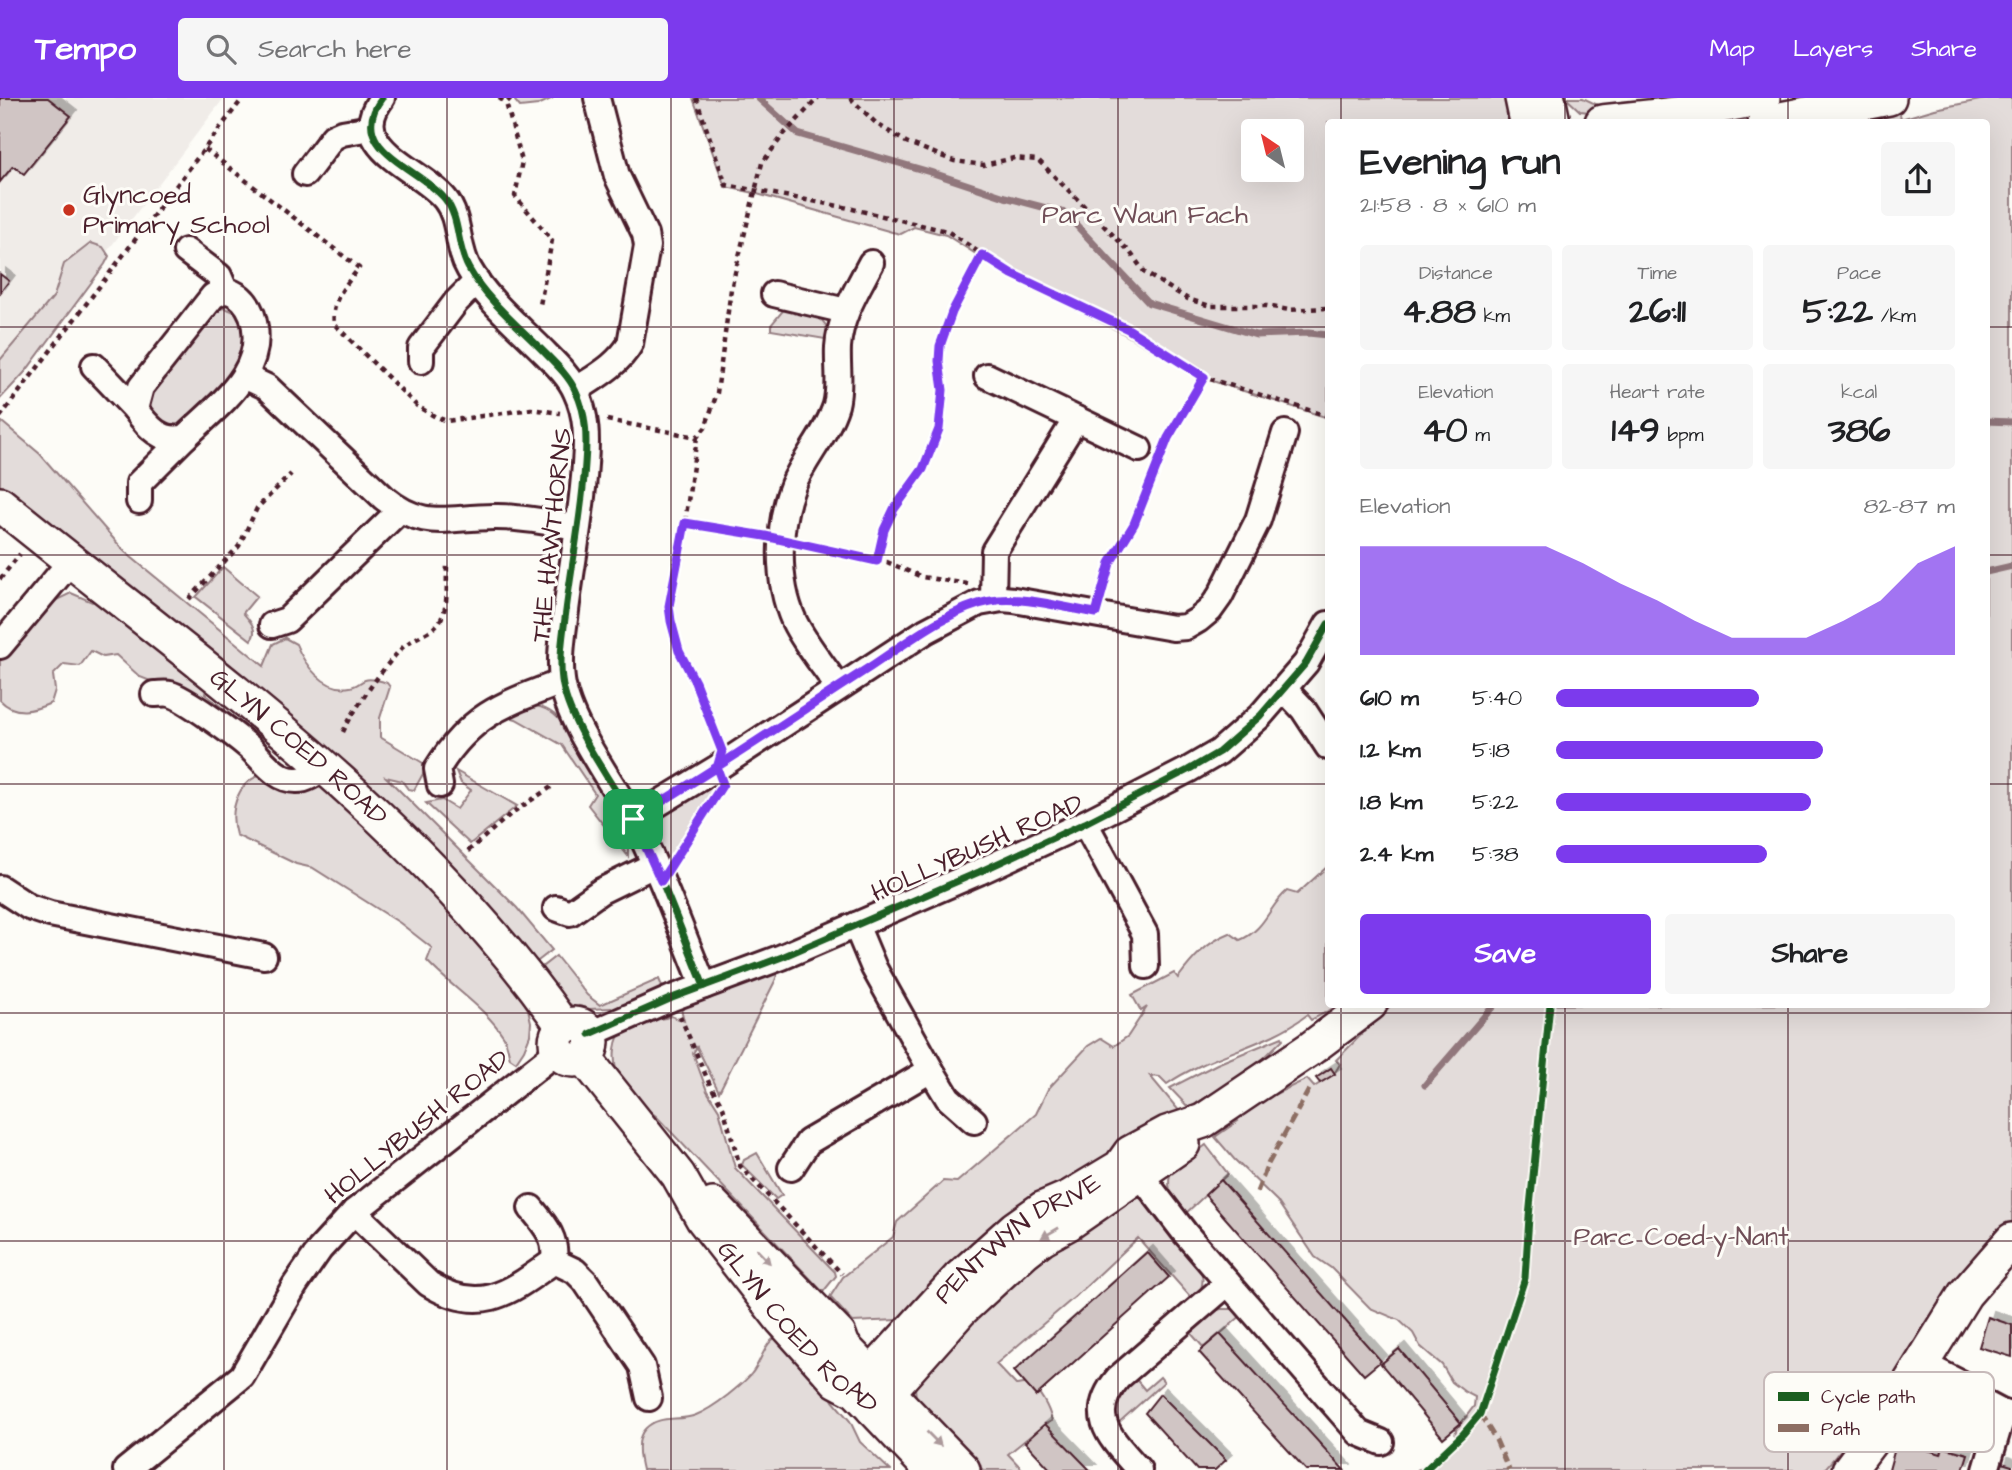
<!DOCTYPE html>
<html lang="en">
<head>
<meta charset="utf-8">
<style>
  :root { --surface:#fff; --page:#f6f6f6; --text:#202124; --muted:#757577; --accent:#7c3aed }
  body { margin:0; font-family:"Architects Daughter",sans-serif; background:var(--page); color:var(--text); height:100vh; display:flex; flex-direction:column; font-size:26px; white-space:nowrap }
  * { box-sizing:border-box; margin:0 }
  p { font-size:23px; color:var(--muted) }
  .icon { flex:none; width:38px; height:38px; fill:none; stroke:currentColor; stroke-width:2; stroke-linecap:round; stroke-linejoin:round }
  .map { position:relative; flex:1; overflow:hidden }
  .details { position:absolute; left:1325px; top:21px; width:665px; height:889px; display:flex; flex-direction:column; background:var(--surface); border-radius:7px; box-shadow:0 7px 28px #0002 }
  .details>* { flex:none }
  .needle { width:46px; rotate:325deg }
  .controls { position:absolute; left:1241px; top:21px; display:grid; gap:14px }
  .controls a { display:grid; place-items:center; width:63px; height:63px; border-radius:7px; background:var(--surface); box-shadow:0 7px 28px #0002; font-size:35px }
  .pin { position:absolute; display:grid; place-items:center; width:60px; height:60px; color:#fff; margin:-30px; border-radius:14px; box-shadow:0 4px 10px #0006 }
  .round { display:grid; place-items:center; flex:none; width:74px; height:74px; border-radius:7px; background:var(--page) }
  .headline { display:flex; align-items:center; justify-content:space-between; height:119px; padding:0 35px }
  h1 { font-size:38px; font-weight:700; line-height:52px }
  .metrics { display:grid; grid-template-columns:repeat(3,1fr); gap:10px; height:119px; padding:7px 35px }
  .metrics div { display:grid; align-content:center; border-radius:7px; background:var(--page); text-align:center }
  .metrics b { font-size:35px; font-weight:700 }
  .metrics small { font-size:19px; font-weight:400 }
  .metrics p { font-size:19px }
  .chart { height:196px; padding:14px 35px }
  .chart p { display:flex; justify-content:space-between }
  .chart svg { width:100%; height:126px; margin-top:7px; fill:var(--accent); opacity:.7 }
  .primary-button { display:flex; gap:14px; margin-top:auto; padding:14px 35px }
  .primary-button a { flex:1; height:80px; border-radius:7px; background:var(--accent); color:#fff; font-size:28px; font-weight:700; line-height:80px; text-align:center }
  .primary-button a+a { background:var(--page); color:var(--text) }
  ul { padding:0 35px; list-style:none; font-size:23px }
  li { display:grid; grid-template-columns:112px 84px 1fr; align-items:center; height:52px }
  li i { height:18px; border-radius:9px; background:var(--accent) }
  header { display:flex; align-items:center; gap:42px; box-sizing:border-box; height:98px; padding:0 35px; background:var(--accent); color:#fff }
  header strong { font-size:33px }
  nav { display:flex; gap:38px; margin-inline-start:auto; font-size:24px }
  .search { width:490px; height:63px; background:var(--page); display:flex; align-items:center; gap:18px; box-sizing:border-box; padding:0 24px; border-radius:7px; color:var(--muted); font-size:26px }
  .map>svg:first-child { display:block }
  .built { fill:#f0ece8 }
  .green { fill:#e3dcda; stroke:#967e82; stroke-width:2; fill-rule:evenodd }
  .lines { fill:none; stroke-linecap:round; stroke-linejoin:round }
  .stream { stroke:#91777b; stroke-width:7 }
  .building { fill:#d0c5c4; stroke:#4a1f2b; stroke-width:2; filter:url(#shadow) }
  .street-casing { stroke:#4a1f2b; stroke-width:30 }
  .secondary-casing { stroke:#4a1f2b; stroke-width:38 }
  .path { stroke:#4a1f2b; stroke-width:4.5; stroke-dasharray:5 5; stroke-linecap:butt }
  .street { stroke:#fdfcf7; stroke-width:24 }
  .secondary { stroke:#fdfcf7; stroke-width:33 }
  .quiet { stroke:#8d6e63; stroke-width:5; stroke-dasharray:10 5; stroke-linecap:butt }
  .cycleway-casing { stroke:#fdfcf7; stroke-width:11 }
  .cycleway { stroke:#1b5e20; stroke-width:7 }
  .oneway { fill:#ac999b }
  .route-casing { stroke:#fff; stroke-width:14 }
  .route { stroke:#7c3aed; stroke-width:9 }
  .grid { fill:none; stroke:#4a1f2b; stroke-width:2; stroke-opacity:0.55 }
  .poi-dot { fill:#c8321e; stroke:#fdfcf7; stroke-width:2.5 }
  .labels { text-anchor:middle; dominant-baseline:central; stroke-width:6; stroke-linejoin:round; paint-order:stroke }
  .poi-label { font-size:26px; fill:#4a1f2b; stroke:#fdfcf7; text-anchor:start }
  .park-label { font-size:26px; fill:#704e57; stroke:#fdfcf7 }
  .street-label { font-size:26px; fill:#4a1f2b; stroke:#fdfcf7 }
  .key { fill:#fdfcf7; stroke:#c7baba; stroke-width:2 }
  .key-label { font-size:19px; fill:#4a1f2b }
</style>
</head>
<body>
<header>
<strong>Tempo</strong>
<div class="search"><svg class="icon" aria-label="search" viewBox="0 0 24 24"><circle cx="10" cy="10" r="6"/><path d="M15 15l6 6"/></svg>Search here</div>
<nav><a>Map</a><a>Layers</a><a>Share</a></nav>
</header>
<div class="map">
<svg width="2012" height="1372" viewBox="0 0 2012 1372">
  <defs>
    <filter id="shadow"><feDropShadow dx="6" dy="-6" stdDeviation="0" flood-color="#0004"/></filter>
  </defs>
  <rect width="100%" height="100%" fill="#fdfcf7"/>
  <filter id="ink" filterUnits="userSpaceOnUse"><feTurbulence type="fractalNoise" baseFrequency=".0143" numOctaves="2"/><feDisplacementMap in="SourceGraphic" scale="14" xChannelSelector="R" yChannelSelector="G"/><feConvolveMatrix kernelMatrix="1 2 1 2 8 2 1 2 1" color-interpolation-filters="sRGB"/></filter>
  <g filter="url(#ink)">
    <path class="built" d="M0,0H224L0,294Z"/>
    <g class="green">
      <path d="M516,0H553L538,7L520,9L515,3Z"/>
      <path d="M693,0H1506L1516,24H1328V320L1200,279L1119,233L1012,179L946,137L914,129L901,136L892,134L750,94L725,89ZM1253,33H1292V72H1253Z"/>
      <path d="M1566,0H1583L1600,8L1599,15L1580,13Z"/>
      <path d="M1990,0H2012V1127L1950,1199L1861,1328L1824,1372H1417L1441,1363L1453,1351L1456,1332L1474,1308L1475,1299L1465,1294L1452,1284L1442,1267L1420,1248L1413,1235L1399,1222L1370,1210L1331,1170L1315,1159L1277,1103L1234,1061L1215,1039L1238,1023L1235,1019L1252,1007L1307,981L1314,989L1334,976L1340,966L1336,962L1391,907L1986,906V24H1827L1899,11L1901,21L1935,11Z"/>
      <path d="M91,145L103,149L109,158L105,166L26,273L0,301V262L54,198L64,166Z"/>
      <path d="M225,210L239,216L245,230L240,271L185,327C163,332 149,320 149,297L218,211Z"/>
      <path d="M785,210C804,214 827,215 829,238L825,241L771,232V227Z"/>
      <path d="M2,324L40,356L125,454L264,568L273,546L285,540L296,546C304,566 324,594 350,589C355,589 360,584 365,582C371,580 381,583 387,585L390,589L380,620V639L423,665L424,674L414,692L408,691L402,683L386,679L517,810L552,852L534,866L0,391V327Z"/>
      <path d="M223,469L257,498L243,515C250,523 259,532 251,542L196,499Z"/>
      <path d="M71,495L92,504L98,501L206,591L205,596L249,631L247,635L171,591L140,579L116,557L103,559L91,553L80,568L64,566L53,577L55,592L51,605C33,613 15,618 0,602V556L48,506Z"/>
      <path d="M536,608C551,611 558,619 567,631L632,744L628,745V758L588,707L595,696L562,647L516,621L509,619L527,609Z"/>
      <path d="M456,673L517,708L470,746L426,705L442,702L457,711L471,692L461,685Z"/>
      <path d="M268,676L321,684L446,798L517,892L528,911L531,924L530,937L524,952L516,964L510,960C508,953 507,945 504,939C484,908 452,890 427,863L432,850L400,825L313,770L296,766L236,737C228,710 239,679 268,676Z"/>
      <path d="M718,681L719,686L666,770L653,739L659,718Z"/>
      <path d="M1328,768V906L1340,907L1311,922L1307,917C1265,949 1210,956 1167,986L1160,979L1150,978L1181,1015L904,1226L898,1222L853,1224L830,1199L843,1179L893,1139L897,1124L943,1083L957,1084L1036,1016L1048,991L1088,948L1101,940L1114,948L1128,938L1147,909L1141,913L1132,897L1174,875L1178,880C1192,861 1207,844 1230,835L1240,842C1265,832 1269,808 1287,793L1297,796Z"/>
      <path d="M556,858L587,897L600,907L659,881L664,893L611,913V910L589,911L579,908L577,910L563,902L538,872Z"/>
      <path d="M776,870L777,877L775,883L719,994L697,949L693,955L707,993L719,1012L735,1070L835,1174L836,1178L823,1194L656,1018C632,1001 611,983 615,951C616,943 618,936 625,932C630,928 638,922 644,921C654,918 659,924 671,918L684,923L680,906Z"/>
      <path d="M1282,939L1283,941L1246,978L1217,998L1213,995L1189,1010L1170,990L1217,966Z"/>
      <path d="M1206,1047L1228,1076L1184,1117C1171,1100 1164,1088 1173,1067L1186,1062Z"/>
      <path d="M757,1055L782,1097L776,1101L742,1067L744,1062Z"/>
      <path d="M1136,1098L1144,1100C1157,1116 1199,1160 1202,1177C1204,1186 1200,1196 1194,1203L1138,1140L1076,1198L996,1266L1016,1287C1017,1287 1026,1285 1027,1286C1039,1288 1050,1313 1052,1323L1045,1326L1008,1356L1023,1372H983L916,1301L915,1289L926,1258L1049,1151L1063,1149L1069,1140Z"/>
      <path d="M1221,1211H1232L1242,1217L1204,1250L1189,1233L1211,1214Z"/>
      <path d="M780,1237L824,1282L833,1303L850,1323L860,1344L890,1372H642C639,1360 636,1340 645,1331C659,1316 679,1324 696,1317C706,1313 719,1304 728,1297C736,1290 746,1283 752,1275C762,1263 764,1243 780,1237Z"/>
      <path d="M1134,1279L1145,1292L1160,1279L1164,1284L1115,1328C1108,1305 1120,1295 1134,1279Z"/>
    </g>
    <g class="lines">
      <g class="stream">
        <path d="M758,0L798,36L930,74L1005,99L1065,115L1149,205L1256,237L1308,235L1328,237"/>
        <path d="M1986,323L2012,324"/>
        <path d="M1986,474L2012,468"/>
        <path d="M1425,987L1495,906"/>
      </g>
    </g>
    <g class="building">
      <path d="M0,0H48L71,18L24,76L13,68L0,84Z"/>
      <path d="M0,176L9,183L0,195Z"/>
      <path d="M1331,970L1335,976L1320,985L1316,980Z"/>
      <path d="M1221,1082L1381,1263L1364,1277L1205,1097Z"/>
      <path d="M1147,1154L1169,1179L1036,1298L1014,1273Z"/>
      <path d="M1988,1219L2012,1227V1259L1979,1249Z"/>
      <path d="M1220,1236L1344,1372H1306L1199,1254Z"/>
      <path d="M1399,1251L1461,1325L1443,1340L1381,1266Z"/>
      <path d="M1160,1296L1226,1362L1215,1372H1197L1145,1315Z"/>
      <path d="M1045,1326L1090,1372H1051L1025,1344Z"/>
      <path d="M1897,1343L1941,1356L1943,1349L1968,1356L1963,1372H1889Z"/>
      <path d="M2002,1365L2012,1368V1372H2000Z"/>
    </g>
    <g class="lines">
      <g class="street-casing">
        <g id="street">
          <path d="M382,0C344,50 420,70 445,101C461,121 456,149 469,171C487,203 521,230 547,257C558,268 570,280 576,294C587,317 587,341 585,366C582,416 572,464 566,513C563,536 559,559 562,582C568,629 619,692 641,737C665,786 683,838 704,888"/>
          <path d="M305,76L333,39L342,35L371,30"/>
          <path d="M186,153L219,178L225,192"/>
          <path d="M225,192C238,195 247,204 252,217C270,272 219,306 185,339C162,346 147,328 135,311L141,289L213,198Z"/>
          <path d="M774,196L846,213"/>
          <path d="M421,263V250L456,204L477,183"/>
          <path d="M94,268L135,311"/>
          <path d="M987,278L1139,351"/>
          <path d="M246,279L267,289L384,400C425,434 449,418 497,419C524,419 551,425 577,429"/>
          <path d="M576,292C595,279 618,267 630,246L647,148L645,136L617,78L597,0"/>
          <path d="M139,403V385L185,339"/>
          <path d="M993,502L994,453L1076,321"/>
          <path d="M272,527L287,522L399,413"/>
          <path d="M0,548L71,463"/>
          <path d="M838,589C824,568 805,546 794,523C776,483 777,427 793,387C805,359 827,336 836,307C841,287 837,269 838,249C840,218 857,192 871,165"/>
          <path d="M1284,591L1303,611L1328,649"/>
          <path d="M154,596C159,596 166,595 170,596C185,600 235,637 248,648C262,660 275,682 296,682C307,683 317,674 325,668"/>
          <path d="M440,687L437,671C471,616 504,606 562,584"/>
          <path d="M633,721L717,670L926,533L979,505L1002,501L1014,502L1173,530L1186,529L1198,522L1210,512L1220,498L1258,422L1285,335"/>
          <path d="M1085,725L1145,836L1146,868"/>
          <path d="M0,790L29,809L50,816L264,858"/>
          <path d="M556,810L570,815L601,793L654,767"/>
          <path d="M856,827L874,870L931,972L948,1000L974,1023"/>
          <path d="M590,936L672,900L782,859L979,774L1085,725L1188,672L1219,654L1260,618L1306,565L1328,526"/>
          <path d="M791,1070L808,1044L931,972"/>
          <path d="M1123,1074L1126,1077L1145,1083L1185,1135L1228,1185L1118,1280C1085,1319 1112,1341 1139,1372"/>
          <path d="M531,1110C545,1127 557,1140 554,1163L575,1173L585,1183L642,1268L649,1300"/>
          <path d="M354,1114L429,1186C482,1218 510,1194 554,1163"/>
          <path d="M1228,1185L1359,1335L1381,1344"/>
          <path d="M1921,1265L1960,1285L1986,1306L2003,1315"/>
          <path d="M126,1372L242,1278L295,1187L320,1151L354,1114L558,953"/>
          <path d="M1986,1372L2003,1315L2012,1317"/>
        </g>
      </g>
      <g class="secondary-casing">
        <g id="secondary">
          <path d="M1522,0L1527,24"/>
          <path d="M1548,0L1553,24"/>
          <path d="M1602,24L1677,16L1763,0"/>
          <path d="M1765,24L1889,0"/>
          <path id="s1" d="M0,406C199,568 415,716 563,928"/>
          <circle cx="574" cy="944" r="18"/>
          <path id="s2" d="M584,959L678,1077L703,1121L782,1222L837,1283L856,1293L931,1372"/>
          <path d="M713,1107L839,1237L843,1248L963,1372"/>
          <path id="s3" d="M856,1293L959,1180L1015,1130L1042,1111L1070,1099L1120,1069L1130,1055L1167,1035L1203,1023L1310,951L1370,906"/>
          <path d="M873,1311L961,1212L1024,1154L1042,1140L1069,1125L1183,1046"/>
          <path d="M1849,1372L1888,1320L1965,1196L2012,1142"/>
        </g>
      </g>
      <g class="path">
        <path d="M499,0L506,5"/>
        <path d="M511,0L506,5L522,63L515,98L552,142L540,207"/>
        <path d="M696,0L726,87L844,109L947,133L1012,176L1127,231L1204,279L1328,318"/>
        <path d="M850,0L877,26L906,44L954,63L984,67L1014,60L1038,62L1130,154L1145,175L1188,201L1210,208H1267L1289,212L1328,210"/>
        <path d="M205,51L359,170C345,188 331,202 334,226L417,308L436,319L447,323L531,311L560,315"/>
        <path d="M0,319L243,0"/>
        <path d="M607,322L697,339L705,330L717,295L731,191L762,65L784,36L818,0"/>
        <path d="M697,339L685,425L669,508L679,553L695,584L719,645"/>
        <path d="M1163,355L1168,340L1204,279"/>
        <path d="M686,425L760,437"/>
        <path d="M802,447L877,463"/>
        <path d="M0,481L20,456"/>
        <path d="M968,486L922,479L887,464L877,463L884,432L894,411L923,371L939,331L943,292L939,263L940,248L952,214L982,157"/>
        <path d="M1101,495L1110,465L1134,426L1160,363"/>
        <path d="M189,501L239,448L257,410L291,376"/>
        <path d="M343,634C354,611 384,568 402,550C414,538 433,536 441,521C449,506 446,484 447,468"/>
        <path d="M468,753L512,715L554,687"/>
        <path d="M675,761L716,698"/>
        <path d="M680,918L710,987L723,1009L740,1068L842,1176"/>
      </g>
      <use href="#street" class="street"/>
      <use href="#secondary" class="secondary"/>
      <g class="quiet">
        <path d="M1257,1094L1268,1066L1311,988"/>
        <path d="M1480,1316L1496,1342L1509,1372"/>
      </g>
      <g class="cycleway-casing">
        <g id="cycleway">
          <path d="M382,0C344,50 420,70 445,101C461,121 456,149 469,171C487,203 521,230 547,257C558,268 570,280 576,294C587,317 587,341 585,366C582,416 572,464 566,513C563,536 559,559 562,582C568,629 619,692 641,737C665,786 683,838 704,888"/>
          <path d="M590,936L672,900L782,859L979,774L1085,725L1188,672L1219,654L1260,618L1306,565L1328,526"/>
          <path d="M1425,1372L1463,1336L1480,1316L1525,1180L1529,1119L1550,906"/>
        </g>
      </g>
      <use href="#cycleway" class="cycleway"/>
    </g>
    <defs><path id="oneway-solid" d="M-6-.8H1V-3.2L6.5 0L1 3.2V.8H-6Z" transform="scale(1.75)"/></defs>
    <g class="oneway">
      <use href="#oneway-solid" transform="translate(1050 1135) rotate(150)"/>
      <use href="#oneway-solid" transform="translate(763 1158) rotate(46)"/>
      <use href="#oneway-solid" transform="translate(934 1341) rotate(45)"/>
    </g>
  </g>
  <g class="lines" filter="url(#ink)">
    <g class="route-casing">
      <path id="route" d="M633,721C714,673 791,620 870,569C905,546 950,510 991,503C1021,497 1064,510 1096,515L1110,465L1134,426L1168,340L1204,279L1128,231L1012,176L982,157L952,214L940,248L939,263L943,292L939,331L923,371L894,411L884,432L877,463L765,438L685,425L669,508L671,523L679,553L695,584L722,653L717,670L723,686L661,783L633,721"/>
    </g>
    <use href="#route" class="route"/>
  </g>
  <path class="grid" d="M224,0V1372M447,0V1372M671,0V1372M894,0V1372M1118,0V1372M1341,0V24M1565,0V24M1788,0V24M0,229H1328M1986,229H2012M0,457H1328M1986,457H2012M0,686H1328M1986,686H2012M1341,906V1372M1565,906V1372M1788,906V1372M0,915H2012M0,1143H2012"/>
  <circle class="poi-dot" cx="69" cy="112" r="7"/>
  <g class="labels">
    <g class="poi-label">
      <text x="83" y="97">Glyncoed<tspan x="83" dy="30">Primary School</tspan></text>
    </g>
    <g class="park-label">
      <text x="1145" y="117">Parc Waun Fach</text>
      <text x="1681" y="1139">Parc Coed-y-Nant</text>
    </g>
    <g class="street-label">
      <text transform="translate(552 437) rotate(-84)">THE HAWTHORNS</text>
      <text stroke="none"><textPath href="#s1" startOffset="385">GLYN COED ROAD</textPath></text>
      <text transform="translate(977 750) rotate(-24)">HOLLYBUSH ROAD</text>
      <text transform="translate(417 1029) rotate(-39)">HOLLYBUSH ROAD</text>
      <text stroke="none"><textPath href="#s3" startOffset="224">PENTWYN DRIVE</textPath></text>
      <text stroke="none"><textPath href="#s2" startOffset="346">GLYN COED ROAD</textPath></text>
    </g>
  </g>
  <rect x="1764" y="1274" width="230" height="80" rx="10" class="key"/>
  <rect x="1778" y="1294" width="31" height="9" fill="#1b5e20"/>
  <rect x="1778" y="1326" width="31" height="8" fill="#8d6e63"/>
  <g class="key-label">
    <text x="1821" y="1305">Cycle path</text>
    <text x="1821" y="1337">Path</text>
  </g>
</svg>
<div class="controls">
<a><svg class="needle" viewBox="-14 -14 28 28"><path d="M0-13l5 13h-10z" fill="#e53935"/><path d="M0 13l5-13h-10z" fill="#757577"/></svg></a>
</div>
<div class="pin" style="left:633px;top:721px;background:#1e9e55"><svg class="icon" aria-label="arrive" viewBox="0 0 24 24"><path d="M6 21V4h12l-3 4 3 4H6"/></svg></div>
<section class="details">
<div class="headline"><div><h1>Evening run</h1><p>21:58 · 8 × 610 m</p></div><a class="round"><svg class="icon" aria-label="share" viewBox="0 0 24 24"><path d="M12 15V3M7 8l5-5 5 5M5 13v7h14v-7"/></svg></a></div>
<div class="metrics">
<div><p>Distance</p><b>4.88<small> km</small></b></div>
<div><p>Time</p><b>26:11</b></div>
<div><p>Pace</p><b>5:22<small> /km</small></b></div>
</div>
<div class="metrics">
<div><p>Elevation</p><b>40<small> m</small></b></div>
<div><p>Heart rate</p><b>149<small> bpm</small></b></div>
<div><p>kcal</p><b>386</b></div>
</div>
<div class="chart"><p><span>Elevation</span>82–87 m</p>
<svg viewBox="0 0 160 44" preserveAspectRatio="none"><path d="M0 44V6L10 6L20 6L30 6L40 6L50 6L60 12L70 19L80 25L90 32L100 38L110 38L120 38L130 32L140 25L150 12L160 6V44z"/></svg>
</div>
<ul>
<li><b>610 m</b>5:40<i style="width:51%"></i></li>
<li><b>1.2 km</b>5:18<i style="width:67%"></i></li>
<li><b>1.8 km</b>5:22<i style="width:64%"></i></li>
<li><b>2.4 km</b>5:38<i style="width:53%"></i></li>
</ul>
<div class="primary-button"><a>Save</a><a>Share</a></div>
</section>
</div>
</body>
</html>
